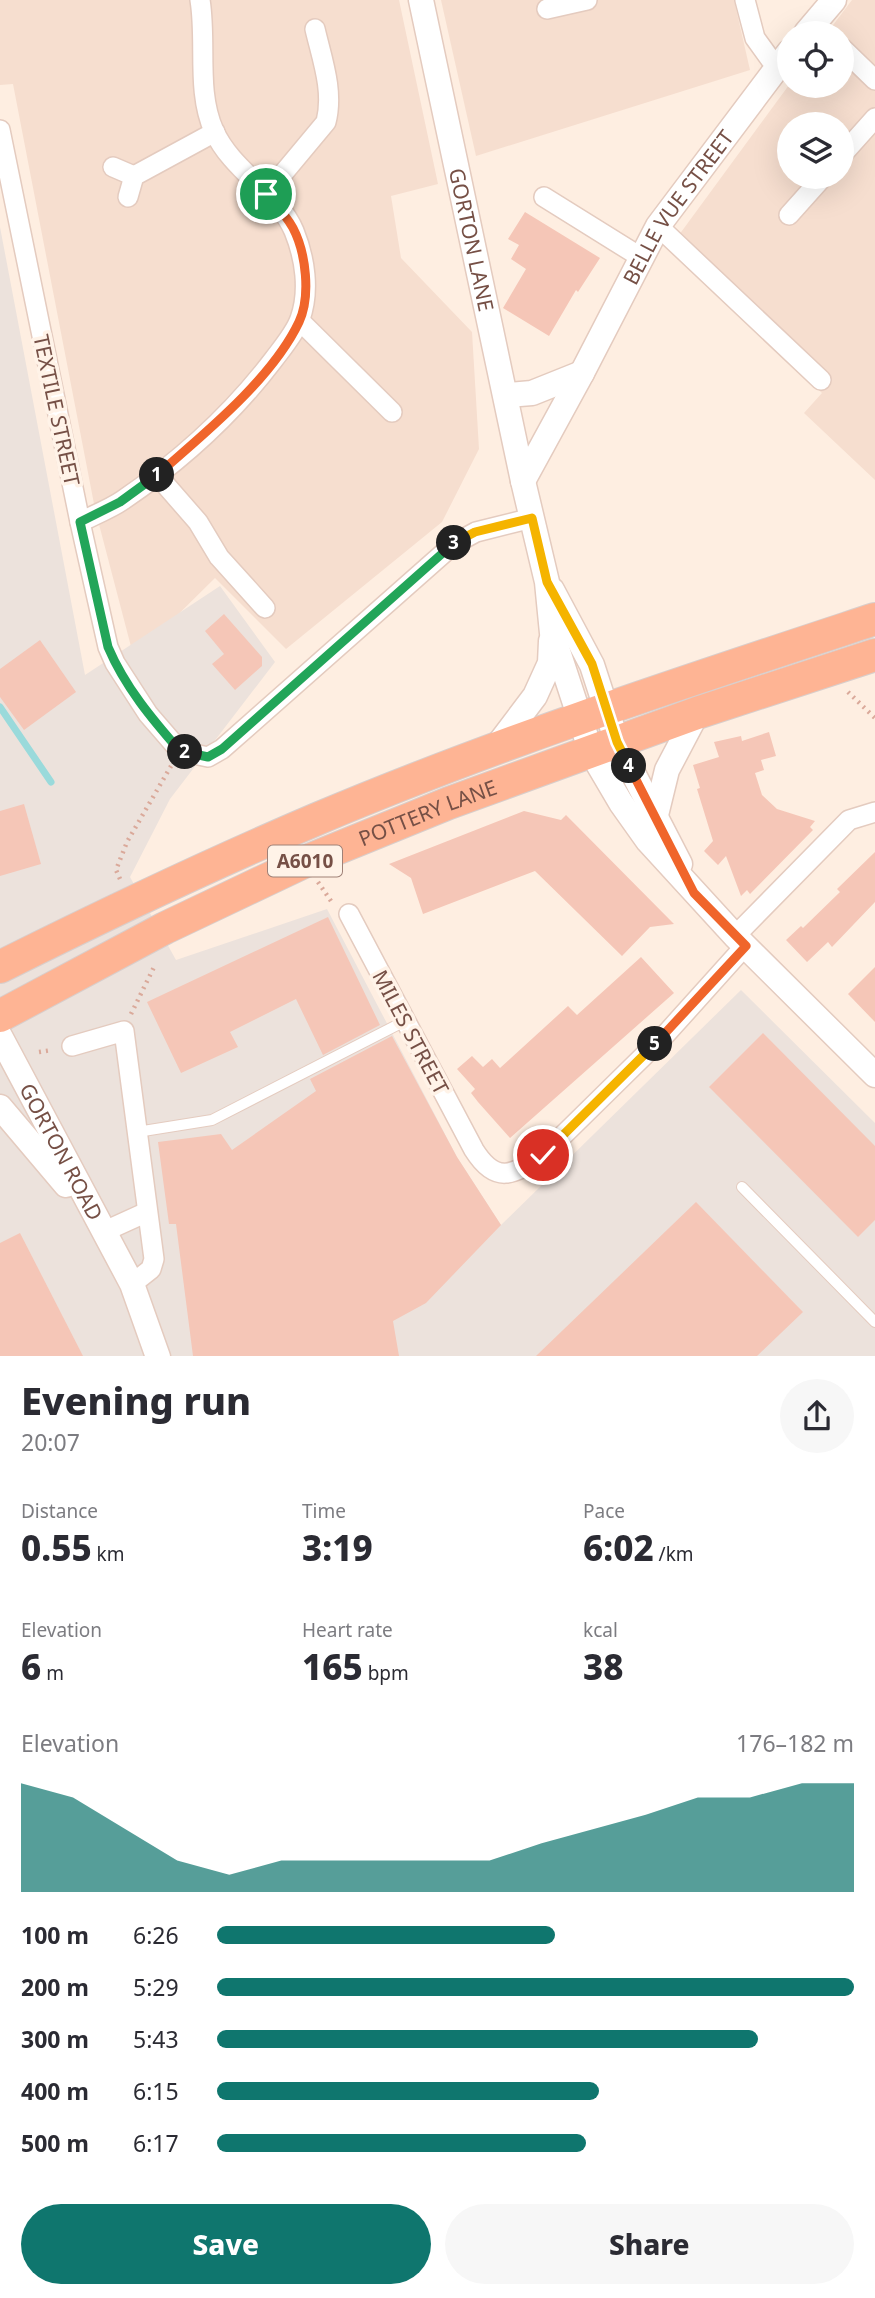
<!DOCTYPE html>
<html lang="en">
<head>
<meta charset="utf-8">
<style>
  :root { --surface:#fff; --page:#f7f7f7; --text:#2b2b33; --muted:#7c7c81; --accent:#0f766e }
  body { margin:0; font-family:"Noto Sans",sans-serif; background:var(--page); color:var(--text); height:100vh; display:flex; flex-direction:column; font-size:26px; white-space:nowrap }
  * { box-sizing:border-box; margin:0 }
  p { font-size:23px; color:var(--muted) }
  .icon { flex:none; width:38px; height:38px; fill:none; stroke:currentColor; stroke-width:2; stroke-linecap:round; stroke-linejoin:round }
  .map { position:relative; height:1356px; overflow:hidden }
  .sheet { display:flex; flex-direction:column; background:var(--surface); flex:1 }
  .sheet>* { flex:none }
  .tools { position:absolute; left:777px; top:21px; display:grid; gap:14px }
  .tools a { display:grid; place-items:center; width:77px; height:77px; border-radius:50%; background:var(--surface); box-shadow:0 7px 28px #0002; font-size:35px }
  .pin { position:absolute; display:grid; place-items:center; width:60px; height:60px; color:#fff; margin:-30px; border:4px solid #fff; border-radius:50%; box-shadow:0 2px 7px #0007 }
  .km { position:absolute; width:35px; height:35px; margin:-18px; border-radius:50%; background:#222; color:#fff; font-size:19px; line-height:35px; text-align:center }
  .round { display:grid; place-items:center; flex:none; width:74px; height:74px; border-radius:37px; background:var(--page) }
  .summary { display:flex; align-items:center; justify-content:space-between; height:119px; padding:0 21px }
  h1 { font-size:38px; font-weight:800; line-height:52px }
  .metrics { display:grid; grid-template-columns:repeat(3,1fr); gap:10px; height:119px; padding:7px 21px }
  .metrics div { display:grid; align-content:center }
  .metrics b { font-size:35px; font-weight:800 }
  .metrics small { font-size:19px; font-weight:400 }
  .metrics p { font-size:19px }
  .chart { height:196px; padding:14px 21px }
  .chart p { display:flex; justify-content:space-between }
  .chart svg { width:100%; height:126px; margin-top:7px; fill:var(--accent); opacity:.7 }
  .action { display:flex; gap:14px; margin-top:auto; padding:14px 21px }
  .action a { flex:1; height:80px; border-radius:42px; background:var(--accent); color:#fff; font-size:28px; font-weight:800; line-height:80px; text-align:center }
  .action a+a { background:var(--page); color:var(--text) }
  ul { padding:0 21px; list-style:none; font-size:23px }
  li { display:grid; grid-template-columns:112px 84px 1fr; align-items:center; height:52px }
  li i { height:18px; border-radius:9px; background:var(--accent) }
  .map>svg:first-child { display:block }
  .residential { fill:#f6decf; fill-rule:evenodd }
  .industrial { fill:#ece2dc }
  .lines { fill:none; stroke-linecap:round; stroke-linejoin:round }
  .stream { stroke:#9adadb; stroke-width:7 }
  .building { fill:#f5c6b7 }
  .service-casing { stroke:#e4cbbf; stroke-width:12 }
  .minor-casing { stroke:#e4cbbf; stroke-width:22 }
  .tertiary-casing { stroke:#e4cbbf; stroke-width:27 }
  .trunk-casing { stroke:#d9cecb; stroke-width:34 }
  .path { stroke:#daa99a; stroke-width:4.5; stroke-dasharray:2 5; stroke-linecap:butt }
  .service { stroke:#fff; stroke-width:10 }
  .minor { stroke:#fff; stroke-width:19 }
  .tertiary { stroke:#fff; stroke-width:24 }
  .trunk { stroke:#feb494; stroke-width:32 }
  .split-1-casing { stroke:#fff; stroke-width:14 }
  .split-2-casing { stroke:#fff; stroke-width:14 }
  .split-3-casing { stroke:#fff; stroke-width:14 }
  .split-4-casing { stroke:#fff; stroke-width:14 }
  .split-5-casing { stroke:#fff; stroke-width:14 }
  .split-6-casing { stroke:#fff; stroke-width:14 }
  .split-1 { stroke:#f0652b; stroke-width:9 }
  .split-2 { stroke:#22a559; stroke-width:9 }
  .split-3 { stroke:#22a559; stroke-width:9 }
  .split-4 { stroke:#f5b400; stroke-width:9 }
  .split-5 { stroke:#f0652b; stroke-width:9 }
  .split-6 { stroke:#f5b400; stroke-width:9 }
  .labels { text-anchor:middle; dominant-baseline:central; stroke-width:7; stroke-linejoin:round; paint-order:stroke }
  .shield { fill:#fff3e8; stroke:#9f8177; stroke-width:2 }
  .shield-label { font-size:19px; font-weight:bold; fill:#765046 }
  .street-label { font-size:21px; fill:#765046; stroke:#fff3e8 }
</style>
</head>
<body>
<div class="map">
<svg width="875" height="1357" viewBox="0 0 875 1357">
  <rect width="100%" height="100%" fill="#feeee1"/>
  <g class="residential">
    <path d="M0,0H399L438,184L391,196L401,258L472,332L479,449L442,522L286,649L215,578L134,658L95,509L13,84L0,85Z"/>
    <path d="M441,0H734L750,70L476,156Z"/>
    <path d="M852,0H875V480L804,413L822,393L668,250L789,85L842,86V33H827ZM789,124H842V177H789Z"/>
  </g>
  <path class="industrial" d="M0,227L85,675L220,586L275,662L170,799L130,877L176,960L327,909L457,1157L501,1225L741,990L875,1123V1356H0Z"/>
  <g class="lines">
    <path class="stream" d="M0,707L51,782"/>
  </g>
  <g class="building">
    <path d="M525,212L600,258L578,292L576,290L549,336L503,308L526,269L511,259L519,245L508,239Z"/>
    <path d="M224,614L262,657V666L235,690L212,664L224,654L205,631Z"/>
    <path d="M40,640L76,692L24,730L0,697V669Z"/>
    <path d="M769,732L776,756L761,760L764,770L755,773L762,795L777,809L815,821L810,827L813,830L750,894L747,890L741,896L726,856L718,865L704,851L713,841L697,789L700,788L693,765L719,757L714,742L741,736L742,741Z"/>
    <path d="M24,804L41,864L0,876V811Z"/>
    <path d="M524,811L561,820L566,815L674,924L650,927L622,956L535,871L423,914L411,878L389,864Z"/>
    <path d="M875,852V902L832,947L828,942L807,962L786,940L801,926L803,928L840,892L837,889Z"/>
    <path d="M328,917L380,1025L323,1055L296,999L230,1032L238,1047L181,1073L147,1002Z"/>
    <path d="M641,957L674,993L510,1138L478,1102L471,1093L475,1089L457,1069L472,1056L483,1067L492,1059L500,1068L568,1006L577,1015Z"/>
    <path d="M875,967V1022L848,994Z"/>
    <path d="M763,1033L875,1146V1220L858,1237L709,1087Z"/>
    <path d="M392,1036L457,1157L501,1225L426,1303L393,1321L399,1356H193L176,1224H169L158,1142L221,1134L232,1150L316,1091L310,1079Z"/>
    <path d="M696,1202L803,1312L757,1356H536Z"/>
    <path d="M20,1233L83,1356H0V1243Z"/>
  </g>
  <g class="lines">
    <g class="service-casing">
      <g id="service">
        <path d="M137,1132L212,1120L405,1021"/>
        <path d="M742,1187L875,1322"/>
      </g>
    </g>
    <g class="minor-casing">
      <g id="minor">
        <path d="M745,0L755,38L776,67"/>
        <path d="M547,9L587,0"/>
        <path d="M842,48L875,80"/>
        <path d="M0,130L80,522L108,647L115,663L148,714L180,751L208,757L222,749L454,544L476,532L532,518"/>
        <path d="M842,155L875,118"/>
        <path d="M113,167L134,176"/>
        <path d="M266,194L326,122C334,91 322,59 315,29"/>
        <path d="M128,197L134,176L215,132"/>
        <path d="M544,197L642,258"/>
        <path d="M789,215L823,177"/>
        <path d="M658,226L821,380"/>
        <path d="M300,321L392,412"/>
        <path d="M157,475L198,522L219,557L265,608"/>
        <path d="M80,522C94,515 110,509 123,500C179,462 233,413 274,359C283,347 295,333 300,319C310,291 305,258 294,231C278,193 232,171 214,131C196,91 207,43 200,0"/>
        <path d="M349,914L474,1150C496,1185 513,1175 543,1155L665,1035L745,946"/>
        <path d="M735,936L849,820L875,812"/>
        <path d="M72,1046L124,1031L154,1259L151,1269L132,1284"/>
        <path d="M103,1232L147,1212"/>
      </g>
    </g>
    <g class="tertiary-casing">
      <g id="tertiary">
        <path id="s1" d="M421,0L523,481L547,582L552,633L591,752L621,803L648,841L735,936L875,1075"/>
        <path d="M806,33L834,0"/>
        <path d="M507,395L532,393L582,373"/>
        <path id="s2" d="M523,481L582,373L658,226L789,52"/>
        <path d="M552,590L592,665L617,742L680,864"/>
        <path d="M495,749L535,696L550,663L551,641"/>
        <path d="M656,815L667,770L697,713"/>
        <path id="s3" d="M0,1036L132,1284L158,1357"/>
        <path d="M0,1107L66,1185"/>
      </g>
    </g>
    <g class="trunk-casing">
      <g id="trunk">
        <path d="M0,967C104,915 209,865 317,819C499,742 687,681 875,619"/>
        <path id="s4" d="M0,1016L165,928L304,862L449,803L697,713L875,655"/>
      </g>
    </g>
    <g class="path">
      <path d="M848,692L875,718"/>
      <path d="M120,879L116,870L127,842L171,766"/>
      <path d="M318,882L333,904"/>
      <path d="M131,1014L155,965"/>
      <path d="M39,1052L52,1050"/>
    </g>
    <use href="#service" class="service"/>
    <use href="#minor" class="minor"/>
    <use href="#tertiary" class="tertiary"/>
    <use href="#trunk" class="trunk"/>
  </g>
  <g class="lines">
    <g class="split-1-casing">
      <path id="split-1" d="M157,475C204,434 272,379 299,322C311,296 306,253 293,228C286,215 275,204 266,194"/>
    </g>
    <g class="split-2-casing">
      <path id="split-2" d="M157,475L120,502L80,522L108,647C125,687 152,719 180,751L185,752"/>
    </g>
    <g class="split-3-casing">
      <path id="split-3" d="M185,752L208,757L222,749L454,543"/>
    </g>
    <g class="split-4-casing">
      <path id="split-4" d="M454,543L475,532L532,518L547,582L592,664L617,742L629,766"/>
    </g>
    <g class="split-5-casing">
      <path id="split-5" d="M629,766L694,893L746,946L655,1044"/>
    </g>
    <g class="split-6-casing">
      <path id="split-6" d="M543,1155L655,1044"/>
    </g>
    <use href="#split-1" class="split-1"/>
    <use href="#split-2" class="split-2"/>
    <use href="#split-3" class="split-3"/>
    <use href="#split-4" class="split-4"/>
    <use href="#split-5" class="split-5"/>
    <use href="#split-6" class="split-6"/>
  </g>
  <g class="labels">
    <rect class="shield" x="268" y="845.5" width="74" height="31" rx="5"/>
    <g class="shield-label">
      <text x="305" y="861">A6010</text>
    </g>
    <g class="street-label">
      <text stroke="none"><textPath href="#s2" startOffset="315">BELLE VUE STREET</textPath></text>
      <text stroke="none"><textPath href="#s1" startOffset="245">GORTON LANE</textPath></text>
      <text transform="translate(57 410) rotate(78)">TEXTILE STREET</text>
      <text stroke="none"><textPath href="#s4" startOffset="474">POTTERY LANE</textPath></text>
      <text transform="translate(411 1032) rotate(62)">MILES STREET</text>
      <text stroke="none"><textPath href="#s3" startOffset="131">GORTON ROAD</textPath></text>
    </g>
  </g>
</svg>
<div class="tools">
<a><svg class="icon" aria-label="locate" viewBox="0 0 24 24"><circle cx="12" cy="12" r="6"/><path d="M12 2v4M12 18v4M2 12h4M18 12h4"/></svg></a>
<a><svg class="icon" aria-label="layers" viewBox="0 0 24 24"><path d="M12 4l9 5-9 5-9-5zM3 14l9 5 9-5"/></svg></a>
</div>
<div class="pin" style="left:266px;top:194px;background:#1e9e55"><svg class="icon" aria-label="arrive" viewBox="0 0 24 24"><path d="M6 21V4h12l-3 4 3 4H6"/></svg></div>
<div class="pin" style="left:543px;top:1155px;background:#d93025"><svg class="icon" aria-label="check" viewBox="0 0 24 24"><path d="M5 12l5 5 9-10"/></svg></div>
<b class="km" style="left:157px;top:475px">1</b>
<b class="km" style="left:185px;top:752px">2</b>
<b class="km" style="left:454px;top:543px">3</b>
<b class="km" style="left:629px;top:766px">4</b>
<b class="km" style="left:655px;top:1044px">5</b>
</div>
<section class="sheet">
<div class="summary"><div><h1>Evening run</h1><p>20:07</p></div><a class="round"><svg class="icon" aria-label="share" viewBox="0 0 24 24"><path d="M12 15V3M7 8l5-5 5 5M5 13v7h14v-7"/></svg></a></div>
<div class="metrics">
<div><p>Distance</p><b>0.55<small> km</small></b></div>
<div><p>Time</p><b>3:19</b></div>
<div><p>Pace</p><b>6:02<small> /km</small></b></div>
</div>
<div class="metrics">
<div><p>Elevation</p><b>6<small> m</small></b></div>
<div><p>Heart rate</p><b>165<small> bpm</small></b></div>
<div><p>kcal</p><b>38</b></div>
</div>
<div class="chart"><p><span>Elevation</span>176–182 m</p>
<svg viewBox="0 0 160 44" preserveAspectRatio="none"><path d="M0 44V6L10 11L20 22L30 33L40 38L50 33L60 33L70 33L80 33L90 33L100 27L110 22L120 17L130 11L140 11L150 6L160 6V44z"/></svg>
</div>
<ul>
<li><b>100 m</b>6:26<i style="width:53%"></i></li>
<li><b>200 m</b>5:29<i style="width:100%"></i></li>
<li><b>300 m</b>5:43<i style="width:85%"></i></li>
<li><b>400 m</b>6:15<i style="width:60%"></i></li>
<li><b>500 m</b>6:17<i style="width:58%"></i></li>
</ul>
<div class="action"><a>Save</a><a>Share</a></div>
</section>
</body>
</html>
